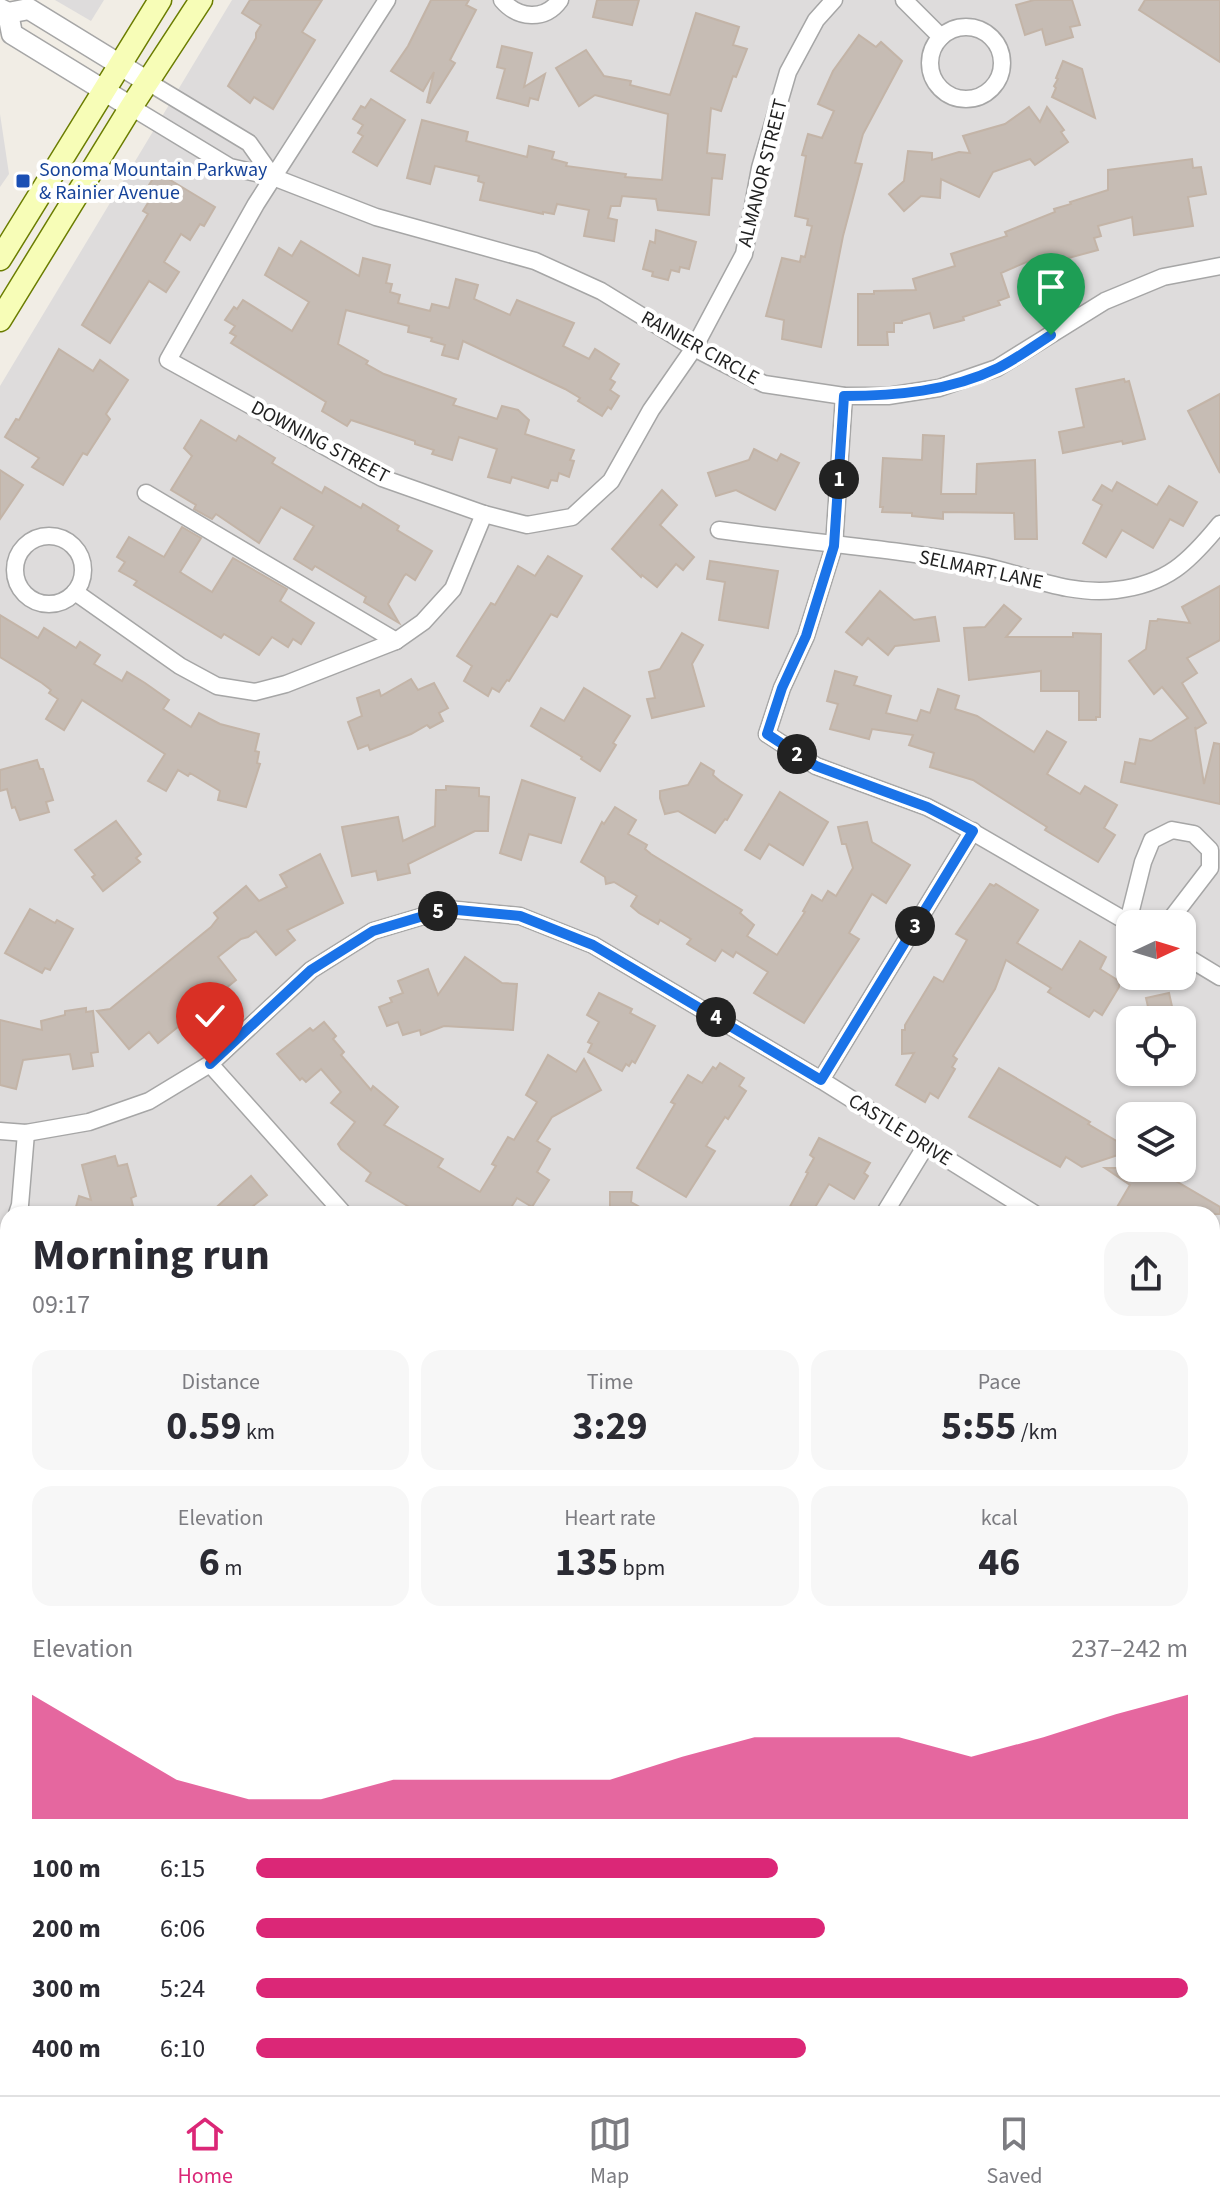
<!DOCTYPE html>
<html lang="en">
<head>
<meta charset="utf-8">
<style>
  :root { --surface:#fff; --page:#f7f7f7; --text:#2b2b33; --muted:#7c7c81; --line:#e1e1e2; --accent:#db2777 }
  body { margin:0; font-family:"Source Sans 3",sans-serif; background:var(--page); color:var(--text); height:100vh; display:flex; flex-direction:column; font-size:30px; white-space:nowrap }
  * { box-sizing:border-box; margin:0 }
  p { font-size:26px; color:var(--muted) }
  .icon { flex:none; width:44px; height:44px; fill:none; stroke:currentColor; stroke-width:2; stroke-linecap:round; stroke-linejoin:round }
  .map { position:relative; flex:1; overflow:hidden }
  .side { position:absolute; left:0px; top:1206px; width:1220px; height:890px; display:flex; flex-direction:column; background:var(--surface); border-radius:24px 24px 0 0; box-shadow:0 2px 6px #0004 }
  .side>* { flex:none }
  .needle { width:52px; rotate:86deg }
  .controls { position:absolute; left:1116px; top:910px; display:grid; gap:16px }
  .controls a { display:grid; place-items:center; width:80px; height:80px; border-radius:16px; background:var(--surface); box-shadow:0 2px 6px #0004; font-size:40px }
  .pin { position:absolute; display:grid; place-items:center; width:68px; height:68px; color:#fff; margin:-82px -34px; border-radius:50% 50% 50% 0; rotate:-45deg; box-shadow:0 0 8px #0007 }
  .pin .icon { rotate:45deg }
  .km { position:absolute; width:40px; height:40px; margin:-20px; border-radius:50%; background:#222; color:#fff; font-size:22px; line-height:40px; text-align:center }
  .round { display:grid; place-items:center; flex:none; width:84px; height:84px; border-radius:24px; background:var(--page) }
  .summary { display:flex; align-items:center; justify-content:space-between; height:136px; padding:0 32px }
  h1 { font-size:44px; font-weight:700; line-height:60px }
  .figures { display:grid; grid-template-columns:repeat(3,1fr); gap:12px; height:136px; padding:8px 32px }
  .figures div { display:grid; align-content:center; border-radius:20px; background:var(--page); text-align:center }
  .figures b { font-size:40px; font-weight:700 }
  .figures small { font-size:22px; font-weight:400 }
  .figures p { font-size:22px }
  .chart { height:224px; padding:16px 32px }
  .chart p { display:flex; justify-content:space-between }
  .chart svg { width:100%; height:144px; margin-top:8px; fill:var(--accent); opacity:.7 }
  ul { padding:0 32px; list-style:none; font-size:26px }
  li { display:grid; grid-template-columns:128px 96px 1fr; align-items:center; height:60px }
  li i { height:20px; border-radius:10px; background:var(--accent) }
  .tab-bar { display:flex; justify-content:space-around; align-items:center; height:112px; border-top:2px solid var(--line); background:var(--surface); font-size:22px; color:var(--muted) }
  .tab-bar a { display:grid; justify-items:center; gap:4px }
  .tab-bar .active { color:var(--accent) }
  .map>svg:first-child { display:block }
  .residential { fill:#dedcdc; fill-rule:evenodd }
  .grass { fill:url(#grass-tufts) }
  .building { fill:#c6bcb4; stroke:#c3b4a7; stroke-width:2 }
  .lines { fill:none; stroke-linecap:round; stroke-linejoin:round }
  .minor-casing { stroke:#a6a6a6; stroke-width:19 }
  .tertiary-casing { stroke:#a6a6a6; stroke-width:23 }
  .secondary-casing { stroke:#6b7d00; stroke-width:25 }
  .minor { stroke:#fff; stroke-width:16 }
  .tertiary { stroke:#fff; stroke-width:20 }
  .secondary { stroke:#f7fdb7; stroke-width:22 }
  .route-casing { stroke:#fff; stroke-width:16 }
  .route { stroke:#1a73e8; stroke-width:10 }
  .transit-dot { fill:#1a4fb4; stroke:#fff; stroke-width:3 }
  .labels { text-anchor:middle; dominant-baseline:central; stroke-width:8; stroke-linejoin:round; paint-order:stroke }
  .transit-label { font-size:20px; fill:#164399; stroke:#fff; text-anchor:start }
  .street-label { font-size:20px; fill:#1f1f1f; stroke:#fff }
</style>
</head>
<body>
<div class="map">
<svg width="1220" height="2095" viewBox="0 0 1220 2095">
  <defs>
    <pattern id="grass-tufts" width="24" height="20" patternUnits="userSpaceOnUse" patternTransform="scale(2)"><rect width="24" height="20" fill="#c8eda9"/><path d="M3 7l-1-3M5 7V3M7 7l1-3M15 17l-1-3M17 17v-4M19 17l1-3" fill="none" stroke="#abcb91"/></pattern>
  </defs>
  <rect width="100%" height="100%" fill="#f1ede5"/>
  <g class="residential">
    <path d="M55,0H104L91,21Z"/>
    <path d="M232,0H1220V1392L1212,1406V1214H8V2088H1105L1101,2095H0V386ZM1130,924H1182V976H1130ZM1130,1020H1182V1072H1130ZM1130,1116H1182V1168H1130Z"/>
    <path d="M0,114L9,174L0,187Z"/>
  </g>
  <path class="grass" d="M1220,1923V2095H1112L1117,2088H1212V1936Z"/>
  <g class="building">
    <path d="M250,0H322L302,32L315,40L273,109L254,97L250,103L228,86L256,38V33L261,25L242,13Z"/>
    <path d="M431,0H469L466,5L476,10L450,60L455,63L430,103L427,102L434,72L423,91L391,71L408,46Z"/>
    <path d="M597,0H639L632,25L593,17Z"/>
    <path d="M1034,0H1072L1080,25L1070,27L1073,37L1046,45L1042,29L1025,35L1016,5Z"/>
    <path d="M1145,0H1220V62L1139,10Z"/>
    <path d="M696,13L739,27L733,45L747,49L736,77L733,76L721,111L711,108L707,153L725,155L722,179L712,178L709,215L658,210L656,199L622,196L620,206H611L608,218L617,220L614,241L584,236L589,210L557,204L554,214L543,212V214L480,200L484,183L478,181L479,176L435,166L430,184L407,178L422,120L468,132L466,141L527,157L529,146L554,152L552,159L567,163L566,166L626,174L625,177L662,180L668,114L595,95L579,106L556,68L586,50L604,76L631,81L630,85L670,95Z"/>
    <path d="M859,35L876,47L881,42L902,61L863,134L855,163L862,164L843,236L821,347L782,339L784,320L766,316L782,258L800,262L801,256L805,257L812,226L807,225L808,219L795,216L806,156L802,155L808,134L822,138L834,111L818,104L833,71Z"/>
    <path d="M502,46L532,53L524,87L545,74L538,100L530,98L528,106L497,98L505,69L497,67Z"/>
    <path d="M1063,61L1082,69L1095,118L1052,97L1056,88L1054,86L1058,79L1056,78Z"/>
    <path d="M371,99L405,120L377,166L353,152L363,136L358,133L363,125L353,119L361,106L365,108Z"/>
    <path d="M1029,107L1040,122L1047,107L1064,130L1061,132L1068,142L1035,165L1030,159L993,172L979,197L941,179L940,198L921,196L904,211L889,194L904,181L908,151L932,153V160L959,152L970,153L963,136L1005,124Z"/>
    <path d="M1192,159L1193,168L1201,167L1206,194L1188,197L1193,226L1134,235L1132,217L1098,226L1101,236L1094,238L1098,250L1061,260L1067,274L1041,284L1031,260L1001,273L1009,297L998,301L1000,305L963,317L964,320L934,328L930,313L902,321V323H894V332H887L888,345H858V294H874V291L916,290L913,279L955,266L951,254L1007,236L1005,232L1055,212L1054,209L1071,204L1070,202L1108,190V170Z"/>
    <path d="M157,172L215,207L204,226L200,224L190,240L181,234L164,262L179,272L166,292L149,281L110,343L82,325L148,214L143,211L156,190L149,185Z"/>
    <path d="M656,230L696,242L689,269L680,267L679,272L671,270L668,280L652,276L653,272L643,269L650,241L655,243Z"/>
    <path d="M301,241L359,276L363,258L390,265L386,283L392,284L390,292L400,295L398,303L430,311L432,304L449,308L456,279L478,285L474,299L510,315L517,300L574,323L563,346L589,359L595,349L619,364L610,379L615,382L610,390L619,396L611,409L608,407L602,416L578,401L580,398L565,389L463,341L458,359L442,355L445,345L431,341L432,338L408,332L409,326L346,310L338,344L368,361L366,364L384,374L456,399L453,405L497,419L502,406L518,410L529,420L525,434L574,450L570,460L574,461L569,477L559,473L557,481L551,480L548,488L512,477L510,483L488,477L497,449L459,437L452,460L432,454L434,450L415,444V441L351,420L347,426L322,411L326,402L231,343L236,336L230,333L235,326L225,320L234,307L237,309L243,300L292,331L309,302L265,275L279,248L292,256Z"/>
    <path d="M59,349L93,371L100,360L128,380L106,414L110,419L87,455L83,453L63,485L32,467L39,458L5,437L16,419L19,420Z"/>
    <path d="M1124,379L1125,382L1129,381L1145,439L1123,444L1122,441L1063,453L1059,432L1084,427L1076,389Z"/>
    <path d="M1220,394V473L1188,411Z"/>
    <path d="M201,420L236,441L239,436L275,458L272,463L322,493L325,487L361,508L363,504L399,526L397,530L432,551L415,580L406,574L404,576L388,604L399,623L364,602L366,597L315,566L312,570L294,559L314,526L281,507L259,543L216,514L212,519L194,509L196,505L171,490L192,456L184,448Z"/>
    <path d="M923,435L944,436L941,494H976L977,464L1035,460L1037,539H1015L1014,513L943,512V519L912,516V513L882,512L883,507H880L883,458L922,460Z"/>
    <path d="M754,449L777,461L781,454L799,463L775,510L736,490L716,496L708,473L749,460Z"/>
    <path d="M0,470L23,485L0,519Z"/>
    <path d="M1117,482L1157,505L1169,486L1197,502L1183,526L1170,519L1153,548L1122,530L1106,557L1083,543L1102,505L1093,500L1102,485L1112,491Z"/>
    <path d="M662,490L677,505L660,525L694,557L683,570L676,564L657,587L642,575L641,577L612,549Z"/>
    <path d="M182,527L201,538L180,572L212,592L233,558L287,589L280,601L314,623L301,644L293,639L288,647L272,637L259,655L224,634L221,638L203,627L134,585L137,581L119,571L125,562L117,557L129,537L164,557Z"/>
    <path d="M548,556L582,576L557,617L551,614L509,681L507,680L499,692L492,688L488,696L464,681L472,666L457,656L491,603L495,605L518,566L535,576Z"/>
    <path d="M710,561L778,571L768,628L719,620L725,582L707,579Z"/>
    <path d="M1220,586V640L1187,658L1197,673L1182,683L1206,723L1196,729L1195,727L1204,784L1214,743L1220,744V804L1121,782L1125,762L1135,764L1140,739L1151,741L1188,718L1162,687L1154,694L1129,661L1146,649L1150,621H1157L1158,619L1190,623L1182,607Z"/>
    <path d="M880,591L914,620L935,617L939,641L895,646L888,655L868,638L862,645L846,632Z"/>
    <path d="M1004,605L1021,619L1006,637H1073V633L1101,634L1100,717H1096V720H1079V691H1041V671L969,680L964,628L985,627Z"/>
    <path d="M0,615L38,638L44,628L76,648L80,642L100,655L94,664L122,681L127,672L145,683L169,700L163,709L191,727L199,713L220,724L259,734L255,751L259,752L257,763L260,764L246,807L218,800L220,791L190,773L188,776L178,770L166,791L148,781L165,754L82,700L64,730L46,719L58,699L49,693L51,690L42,683L0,657Z"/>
    <path d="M682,633L703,645L692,664L704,706L652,718L647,699L655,698L649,672L660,669Z"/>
    <path d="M835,671L857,677L854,685L891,696L886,713L917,721L921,710L930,713L938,689L959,696L955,709L977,716L1034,752L1047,731L1066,742L1047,774L1080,794L1085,786L1117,805L1104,828L1115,835L1098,862L1045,830L1047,827L973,780L930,767L934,753L909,745L913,735L872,729L869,739L830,729L838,704L827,701Z"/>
    <path d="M411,679L418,690L434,683L448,708L439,713L443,721L430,728L427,725L411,734L370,750L368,745L358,749L348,722L362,716L357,698L379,690L381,696Z"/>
    <path d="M584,688L630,716L613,743L616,745L600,771L581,759L582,757L531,726L541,708L564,721Z"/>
    <path d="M37,760L40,769H43L53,800L46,802L49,812L20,820L15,807L12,808L7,789L0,791V770Z"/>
    <path d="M701,763L714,771L713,775L720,781L742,795L727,820L725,819L715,833L678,811L665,814L660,798V791L688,785Z"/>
    <path d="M522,780L575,798L561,843L529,834L521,860L500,853Z"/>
    <path d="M446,786L479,788V796L489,797L488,831H475L408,864L410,873L378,880L376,871L352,876L342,827L398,817L403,841L435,826L436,790H446Z"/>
    <path d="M780,792L828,822L803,865L769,844L760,859L745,850Z"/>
    <path d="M615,807L636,820L628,834L647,845L645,849L651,854L742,910L740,913L754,925L747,936L777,955L805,912L803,911L812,895L822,901L828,891L836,896L853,868L846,844H842L838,827L867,822L872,842L910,865L886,903L872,894L849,933L859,939L804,1023L754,993L768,972L736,952L733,957L722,950L715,961L687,944L691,939L660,920L658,924L639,913L631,906L637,896L614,882L606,884L605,877L581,862L602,822L604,824Z"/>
    <path d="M116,821L141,854L136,858L140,862L103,891L92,877L95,875L75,850Z"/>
    <path d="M320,854L343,903L287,930L295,940L276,955L256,931L248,937L241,939L218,957L236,980L158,1043L149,1032L129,1049L97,1011L110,1009L211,927L218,918L214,913L246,886L259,901L287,887L280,875Z"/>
    <path d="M990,884L994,886L996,884L1038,910L1017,943L1062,970L1080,941L1106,957L1100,969L1119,981V987L1102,1015L1094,1010L1089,1017L1048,992L1051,988L1006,960L995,989L953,1056L957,1059L952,1067L955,1069L938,1098L930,1093L925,1102L896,1085L914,1053L902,1054V1030H905V1025L934,977L943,982L967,940L956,934Z"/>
    <path d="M30,909L55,923L57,920L73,929L50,970L45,968L42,973L5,953Z"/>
    <path d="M465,957L502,983L517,984L513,1030L444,1026L421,1035L420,1030L403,1035L398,1022L387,1026L379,1007L392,1002L390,998L403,993L398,981L428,969L438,995Z"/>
    <path d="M599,993L632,1009L630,1013L655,1026L635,1063L632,1061L629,1066L626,1064L622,1071L588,1052L592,1044L588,1042L599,1022L587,1015Z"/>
    <path d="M1169,993L1175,1020H1151L1146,998Z"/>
    <path d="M86,1008V1012L93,1011L98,1052L91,1053L93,1066L73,1069L70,1054L23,1060L16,1089L0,1085V1020L42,1030L41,1021L65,1015V1011Z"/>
    <path d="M324,1022L336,1036L333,1039L344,1052L341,1055L371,1090L373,1086L398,1107L384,1125L443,1159L438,1167L480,1192L496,1166L492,1164L508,1137L514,1140L537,1102L526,1095L548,1055L576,1072L584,1059L601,1090L552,1117L537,1141L550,1149L537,1172L549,1180L532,1207L517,1198L507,1214H421L366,1181L371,1173L341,1149L338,1144L355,1122L331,1103L341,1092L321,1069L306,1082L302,1078L300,1080L277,1054L310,1028L313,1031Z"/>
    <path d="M720,1063L744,1078L739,1086L746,1091L728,1119L725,1117L706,1146L715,1151L686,1197L637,1168L675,1104L671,1102L688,1075L702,1083L713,1067L716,1069Z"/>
    <path d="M999,1068L1090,1122L1088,1124L1130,1149V1151L1082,1167L1066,1157L1060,1167L969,1117Z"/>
    <path d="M819,1138L870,1163L864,1173L868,1176L854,1199L829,1184L811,1214H786L808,1173L806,1172L814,1158L810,1155Z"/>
    <path d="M115,1156L118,1166L127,1164L136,1196L131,1198L133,1206L123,1209L124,1214H74L79,1196L91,1200L82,1165Z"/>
    <path d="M1105,1168H1167L1164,1174L1220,1207V1214H1113L1130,1185Z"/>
    <path d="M251,1176L267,1195L243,1214H209Z"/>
    <path d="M610,1192H632L631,1202L652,1214H610Z"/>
  </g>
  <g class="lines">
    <g class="minor-casing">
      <g id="minor">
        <path d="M387,0L256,204L168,360L382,478L484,514L527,525L572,517L611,481L651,410L694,348L744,254L760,168L788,72L816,20L834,0"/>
        <path d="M502,0C518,19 545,21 560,0"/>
        <path d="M904,0L941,37"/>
        <circle cx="966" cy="63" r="36"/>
        <path d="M148,82L249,143L273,177"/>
        <path d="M131,107L230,167L273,177L376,217L535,261L601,291L694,348L764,384L844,396H888L939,388L997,368L1105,301L1163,277L1220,266"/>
        <path d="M844,396L834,546L806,636L782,688L767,734L816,766L927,807L952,820L1131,924"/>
        <path d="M146,493L396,641"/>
        <path d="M719,530C805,542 893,548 979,565C1025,574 1067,596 1116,590C1167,584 1189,562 1220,524"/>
        <circle cx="49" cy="570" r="34"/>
        <path d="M75,592L180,666L217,686L255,692L286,684L396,641L423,622L453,589L484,514"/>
        <path d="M1128,922L1143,862L1152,840L1172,830L1194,834L1210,850V868L1167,924"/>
        <path d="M1182,954L1220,977"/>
        <path d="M210,1064L344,1214"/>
        <path d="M821,1080L973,831"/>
        <path d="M0,1131L26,1133L89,1122L149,1101L210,1064L311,970L373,931L447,909L520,916L593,945L821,1080L1035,1214"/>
        <path d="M17,1214L20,1205L26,1133"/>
        <path d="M884,1214L925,1147"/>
        <path d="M0,1260L8,1238"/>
        <path d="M0,1416L8,1420"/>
        <path d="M8,1771V1789"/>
        <path d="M0,2001L8,2011"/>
        <path d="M106,2088L126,2095"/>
        <path d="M558,2088L560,2095"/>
        <path d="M219,2095L222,2088"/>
        <path d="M506,2095L508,2088"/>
        <path d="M841,2095L845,2088"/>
      </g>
    </g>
    <g class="tertiary-casing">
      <g id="tertiary">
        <path d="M0,9L8,13L29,9L148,82"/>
        <path d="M8,13L12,34L131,107"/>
      </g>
    </g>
    <g class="secondary-casing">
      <g id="secondary">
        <path d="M0,259L160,0"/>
        <path d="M0,320L131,107L201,0"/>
      </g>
    </g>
    <use href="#minor" class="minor"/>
    <use href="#tertiary" class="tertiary"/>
    <use href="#secondary" class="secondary"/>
  </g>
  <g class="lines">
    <g class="route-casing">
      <path id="route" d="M210,1064L311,970L373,931L447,909L520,916L593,945L821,1080L973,831L927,807L816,766L767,734L782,688L806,636L834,546L844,396C896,396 950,391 998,368C1016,359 1034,346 1051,335"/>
    </g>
    <use href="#route" class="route"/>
  </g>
  <rect class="transit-dot" x="15" y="173" width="16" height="16" rx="4"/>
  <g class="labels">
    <g class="transit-label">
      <text x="39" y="170">Sonoma Mountain Parkway<tspan x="39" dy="23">&amp; Rainier Avenue</tspan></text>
    </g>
    <g class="street-label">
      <text transform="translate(763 173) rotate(-76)">ALMANOR STREET</text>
      <text transform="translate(700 348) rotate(29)">RAINIER CIRCLE</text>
      <text transform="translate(320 442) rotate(28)">DOWNING STREET</text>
      <text transform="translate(981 570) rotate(12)">SELMART LANE</text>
      <text transform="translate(900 1130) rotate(32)">CASTLE DRIVE</text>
    </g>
  </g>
</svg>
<div class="controls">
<a><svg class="needle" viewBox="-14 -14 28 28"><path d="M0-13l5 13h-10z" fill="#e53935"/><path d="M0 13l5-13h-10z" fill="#7c7c81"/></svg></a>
<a><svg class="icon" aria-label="locate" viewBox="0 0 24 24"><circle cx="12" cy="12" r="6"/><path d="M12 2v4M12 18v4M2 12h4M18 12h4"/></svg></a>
<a><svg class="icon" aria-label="layers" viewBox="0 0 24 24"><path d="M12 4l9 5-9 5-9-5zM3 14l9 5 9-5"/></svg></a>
</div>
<div class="pin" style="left:1051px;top:335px;background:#1e9e55"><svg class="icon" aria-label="arrive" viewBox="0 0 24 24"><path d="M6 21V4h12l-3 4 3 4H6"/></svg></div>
<div class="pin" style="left:210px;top:1064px;background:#d93025"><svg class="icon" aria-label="check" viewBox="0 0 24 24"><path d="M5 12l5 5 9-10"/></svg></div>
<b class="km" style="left:839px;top:479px">1</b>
<b class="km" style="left:797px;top:754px">2</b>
<b class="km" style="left:915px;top:926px">3</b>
<b class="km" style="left:716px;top:1017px">4</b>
<b class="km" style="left:438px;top:911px">5</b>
<section class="side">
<div class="summary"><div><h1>Morning run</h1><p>09:17</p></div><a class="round"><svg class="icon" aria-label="share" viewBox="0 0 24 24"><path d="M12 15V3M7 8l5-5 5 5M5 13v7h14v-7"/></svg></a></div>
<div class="figures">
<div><p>Distance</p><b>0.59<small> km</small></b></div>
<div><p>Time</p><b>3:29</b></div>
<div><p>Pace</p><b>5:55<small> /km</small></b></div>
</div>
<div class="figures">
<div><p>Elevation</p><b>6<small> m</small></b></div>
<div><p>Heart rate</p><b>135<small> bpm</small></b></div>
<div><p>kcal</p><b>46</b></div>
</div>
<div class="chart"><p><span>Elevation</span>237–242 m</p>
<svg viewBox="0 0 160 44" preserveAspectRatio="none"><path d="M0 44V6L10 19L20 32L30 38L40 38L50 32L60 32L70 32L80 32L90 25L100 19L110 19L120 19L130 25L140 19L150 12L160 6V44z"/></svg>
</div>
<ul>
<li><b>100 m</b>6:15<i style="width:56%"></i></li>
<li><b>200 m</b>6:06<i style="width:61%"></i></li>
<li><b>300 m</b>5:24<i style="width:100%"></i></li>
<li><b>400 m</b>6:10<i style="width:59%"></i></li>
</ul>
</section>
</div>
<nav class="tab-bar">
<a class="active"><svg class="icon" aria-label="home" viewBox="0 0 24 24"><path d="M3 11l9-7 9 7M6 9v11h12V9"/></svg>Home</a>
<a><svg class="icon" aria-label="map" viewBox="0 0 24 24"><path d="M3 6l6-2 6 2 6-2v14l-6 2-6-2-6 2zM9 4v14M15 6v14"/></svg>Map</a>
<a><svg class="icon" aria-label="saved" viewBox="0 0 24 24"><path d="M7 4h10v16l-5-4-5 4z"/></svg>Saved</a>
</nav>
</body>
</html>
